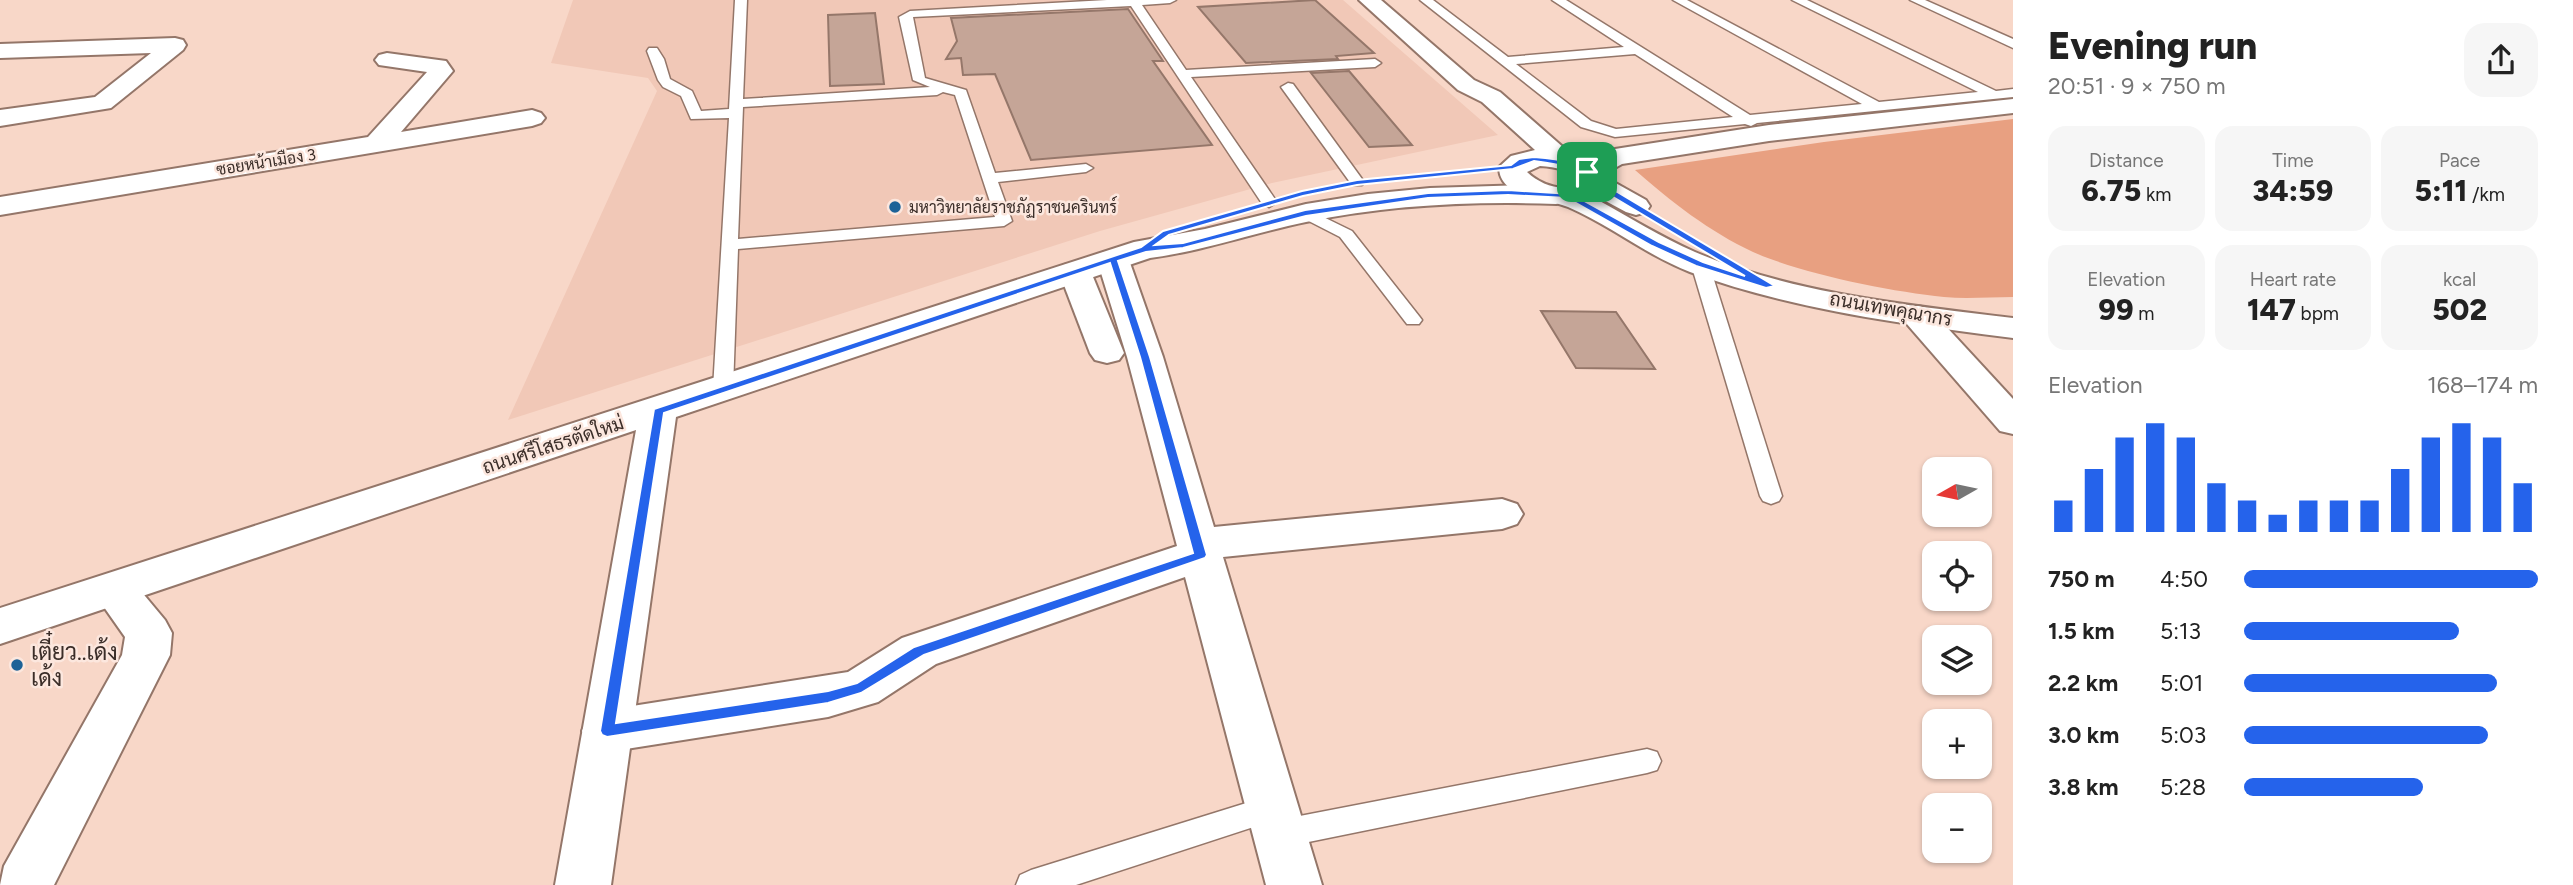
<!DOCTYPE html>
<html lang="en">
<head>
<meta charset="utf-8">
<style>
  :root { --surface:#fff; --page:#f6f6f6; --text:#222; --muted:#767676; --accent:#2563eb }
  body { margin:0; font-family:Figtree,Sarabun,sans-serif; background:var(--page); color:var(--text); height:100vh; display:flex; flex-direction:column; font-size:26px; white-space:nowrap }
  * { box-sizing:border-box; margin:0 }
  p { font-size:23px; color:var(--muted) }
  .icon { flex:none; width:38px; height:38px; fill:none; stroke:currentColor; stroke-width:2; stroke-linecap:round; stroke-linejoin:round }
  .map { position:relative; flex:1; overflow:hidden }
  .sheet { display:flex; flex-direction:column; background:var(--surface); width:560px }
  .sheet>* { flex:none }
  .needle { width:46px; rotate:261deg }
  .buttons { position:absolute; left:1922px; top:457px; display:grid; gap:14px }
  .buttons a { display:grid; place-items:center; width:70px; height:70px; border-radius:14px; background:var(--surface); box-shadow:0 2px 5px #0004; font-size:35px }
  .pin { position:absolute; display:grid; place-items:center; width:60px; height:60px; color:#fff; margin:-30px; border-radius:14px; box-shadow:0 4px 10px #0006 }
  .round { display:grid; place-items:center; flex:none; width:74px; height:74px; border-radius:21px; background:var(--page) }
  .summary { display:flex; align-items:center; justify-content:space-between; height:119px; padding:0 35px }
  h1 { font-size:38px; font-weight:800; line-height:52px }
  .stats { display:grid; grid-template-columns:repeat(3,1fr); gap:10px; height:119px; padding:7px 35px }
  .stats div { display:grid; align-content:center; border-radius:18px; background:var(--page); text-align:center }
  .stats b { font-size:30px; font-weight:800 }
  .stats small { font-size:19px; font-weight:400 }
  .stats p { font-size:19px }
  .chart { height:196px; padding:14px 35px }
  .chart p { display:flex; justify-content:space-between }
  .chart svg { width:100%; height:126px; margin-top:7px; stroke:var(--accent); stroke-width:6 }
  ul { padding:0 35px; list-style:none; font-size:23px }
  li { display:grid; grid-template-columns:112px 84px 1fr; align-items:center; height:52px }
  li i { height:18px; border-radius:9px; background:var(--accent) }
  main { display:flex; flex:1; min-height:0 }
  .map>svg:first-child { display:block }
  .built { fill:#f1c8b7 }
  .green { fill:#e8a081 }
  .building { fill:#c5a597; stroke:#95776a; stroke-width:2 }
  .lines { fill:none; stroke-linecap:round; stroke-linejoin:round }
  .service-casing { stroke:#947669; stroke-width:3 }
  .minor-casing { stroke:#947669; stroke-width:4 }
  .tertiary-casing { stroke:#947669; stroke-width:4 }
  .secondary-casing { stroke:#947669; stroke-width:4 }
  .service { fill:#fff; fill-rule:evenodd }
  .minor { fill:#fff; fill-rule:evenodd }
  .tertiary { fill:#fff; fill-rule:evenodd }
  .secondary { fill:#fff; fill-rule:evenodd }
  .route { fill:#2563eb; stroke:#fff; stroke-width:2; fill-rule:evenodd }
  .poi-dot { fill:#1d6297; stroke:#fce7de; stroke-width:2.5 }
  .labels { text-anchor:middle; dominant-baseline:central; stroke-width:5; stroke-linejoin:round; paint-order:stroke }
  .far-street-label { font-size:16px; fill:#3b2e29; stroke:#fce7de }
  .far-poi-label { font-size:16px; fill:#3b2e29; stroke:#fce7de; text-anchor:start }
  .street-label { font-size:19px; fill:#3b2e29; stroke:#fce7de }
  .near-poi-label { font-size:23px; fill:#3b2e29; stroke:#fce7de; text-anchor:start }
</style>
</head>
<body>
<main>
<div class="map">
<svg width="2013" height="885" viewBox="0 0 2013 885">
  <rect width="100%" height="100%" fill="#f8d7c8"/>
  <path class="built" d="M573,0H1343L1498,135L1272,183L1100,231L508,420L657,91L648,78L551,63Z"/>
  <path class="green" d="M2013,119V297C1990,297 1966,299 1944,297C1889,291 1803,274 1753,252C1710,232 1670,201 1635,170L1824,142Z"/>
  <g class="building">
    <path d="M1315,0L1374,53L1336,56L1338,59L1246,63L1198,7Z"/>
    <path d="M1128,9L1163,61H1153L1212,145L1031,160L995,74L963,75L961,58L946,59L957,41L951,18Z"/>
    <path d="M875,13L884,84L830,86L828,15Z"/>
    <path d="M1349,71L1412,145L1369,147L1311,73Z"/>
    <path d="M1541,311L1616,312L1655,369L1576,368Z"/>
  </g>
  <g class="lines">
    <g class="service-casing">
      <g id="service">
        <path d="M735,0H747L743,99L930,87L913,80L899,17L910,11L1107,0H1176L1170,3L1142,5L1186,70L1375,59L1381,63L1375,67L1191,77L1277,202L1269,207L1261,202L1131,6L913,17L925,78L966,90L995,173L1086,164L1093,168L1086,172L998,182L1012,221L1004,226L738,249L733,389L730,393H716L713,389L729,118L691,119L681,96L663,87L658,80L647,51L649,48H657L664,59L670,79L692,91L701,111L729,109ZM943,92L955,95L995,217L738,239L743,107L937,95Z"/>
        <path d="M1420,0H1433L1508,57L1624,47L1552,0H1566L1750,115L1862,104L1673,0H1687L1879,102L1978,92L1792,0H1807L1996,91L2013,89V97L1757,123L1751,126L1745,124L1615,137L1581,127ZM1635,54L1733,117L1616,129L1591,121L1516,64Z"/>
        <path d="M1910,0H1925L2013,39V48Z"/>
        <path d="M1288,83L1293,84L1362,179L1365,182L1362,185H1352L1281,87Z"/>
        <path d="M1305,208L1352,231L1419,316L1422,320L1419,324H1407L1340,237L1299,216L1297,213Z"/>
        <path d="M1700,259L1709,264L1782,496L1779,501L1771,504L1763,501L1760,496L1691,264Z"/>
        <path d="M1647,749L1657,752L1661,761L1657,770L1647,773L1279,848L1269,844L1264,834L1269,824L1279,820Z"/>
        <path d="M1272,795L1282,799L1287,808L1282,817L1272,821L1076,885H1016L1020,875L1031,870Z"/>
      </g>
    </g>
    <g class="minor-casing">
      <g id="minor">
        <path d="M175,38L183,40L186,45L183,50L111,108L0,126V110L95,97L151,53L0,58V44Z"/>
        <path d="M387,53L446,61L453,71L401,132L532,110L541,113L545,118L541,123L532,126L0,215V197L368,137L427,72L379,65L375,60L379,55Z"/>
        <path d="M2013,99V113L1769,141L1622,164L1597,178L1587,180L1577,178L1573,172L1577,166L1615,149L1769,125Z"/>
        <path d="M1113,251L1124,253L1129,260L1163,357L1214,527L1502,499L1517,504L1523,514L1517,524L1502,529L1223,557L1322,885H1266L1185,577L936,664L878,702L828,717L607,752L589,746L582,731L589,716L607,710L848,672L902,638L1177,546L1127,357L1097,260L1102,253Z"/>
        <path d="M1075,263L1086,265L1091,272L1124,353L1119,360L1107,363L1095,360L1090,353L1059,272L1064,265Z"/>
        <path d="M1918,306L1930,309L2013,399V434L2000,431L1906,323L1901,316L1906,309Z"/>
        <path d="M114,573L130,578L165,620L172,633L170,655L54,885H0L4,866L122,655L125,637L92,590L98,578Z"/>
      </g>
    </g>
    <g class="tertiary-casing">
      <path id="tertiary" d="M1525,185L1566,189L1570,195L1566,201L1556,204C1472,201 1388,205 1306,222C1253,233 1203,251 1150,258L676,417L611,885H555L636,430L0,644V608L1134,242L1205,229L1306,204L1368,194L1430,188Z"/>
    </g>
    <g class="secondary-casing">
      <path id="secondary" d="M1359,0H1381L1474,80L1500,92L1572,155L1597,165L1612,181L1646,200L1650,206L1646,212L1636,215L1626,212L1598,197L1596,199C1629,217 1661,237 1695,252C1794,294 1907,305 2013,318V338C1904,324 1793,310 1690,272C1646,255 1610,225 1568,207C1548,198 1499,199 1499,167L1511,156L1535,150L1482,102L1458,90ZM1540,166C1556,167 1572,170 1583,183C1564,193 1542,186 1527,172Z"/>
    </g>
    <use href="#service" class="service"/>
    <use href="#minor" class="minor"/>
    <use href="#tertiary" class="tertiary"/>
    <use href="#secondary" class="secondary"/>
  </g>
  <path class="route" d="M1534,157C1559,159 1582,161 1599,181L1775,286L1766,288L1696,266L1652,246L1567,198L1508,195L1428,198L1306,216L1183,248L1146,252L1118,261L1150,357L1207,555L1205,558L924,655L861,693L828,703L607,737L602,735L600,731L654,409L1141,247L1163,231L1302,191L1357,180L1511,165L1519,159ZM1534,161C1558,164 1577,166 1593,185L1745,276L1703,262L1659,242L1572,194L1508,190L1428,193L1305,210L1183,243L1155,245L1169,235L1303,196L1357,185L1513,169ZM1110,263L1140,357L1193,553L914,647L857,683L828,691L616,723L664,413Z"/>
  <g class="poi-dot">
    <circle cx="895" cy="207" r="7"/>
    <circle cx="17" cy="665" r="7"/>
  </g>
  <g class="labels">
    <g class="far-street-label">
      <text transform="translate(266 162) rotate(-9)">ซอยหน้าเมือง 3</text>
    </g>
    <g class="far-poi-label">
      <text x="909" y="207">มหาวิทยาลัยราชภัฏราชนครินทร์</text>
    </g>
    <g class="street-label">
      <text transform="translate(1891 309) rotate(10)">ถนนเทพคุณากร</text>
      <text transform="translate(553 445) rotate(-18)">ถนนศรีโสธรตัดใหม่</text>
    </g>
    <g class="near-poi-label">
      <text x="31" y="652">เตี๋ยว..เด้ง<tspan x="31" dy="26">เด้ง</tspan></text>
    </g>
  </g>
</svg>
<div class="buttons">
<a><svg class="needle" viewBox="-14 -14 28 28"><path d="M0-13l5 13h-10z" fill="#e53935"/><path d="M0 13l5-13h-10z" fill="#767676"/></svg></a>
<a><svg class="icon" aria-label="locate" viewBox="0 0 24 24"><circle cx="12" cy="12" r="6"/><path d="M12 2v4M12 18v4M2 12h4M18 12h4"/></svg></a>
<a><svg class="icon" aria-label="layers" viewBox="0 0 24 24"><path d="M12 4l9 5-9 5-9-5zM3 14l9 5 9-5"/></svg></a>
<a>+</a>
<a>−</a>
</div>
<div class="pin" style="left:1587px;top:172px;background:#1e9e55"><svg class="icon" aria-label="arrive" viewBox="0 0 24 24"><path d="M6 21V4h12l-3 4 3 4H6"/></svg></div>
</div>
<section class="sheet">
<div class="summary"><div><h1>Evening run</h1><p>20:51 · 9 × 750 m</p></div><a class="round"><svg class="icon" aria-label="share" viewBox="0 0 24 24"><path d="M12 15V3M7 8l5-5 5 5M5 13v7h14v-7"/></svg></a></div>
<div class="stats">
<div><p>Distance</p><b>6.75<small> km</small></b></div>
<div><p>Time</p><b>34:59</b></div>
<div><p>Pace</p><b>5:11<small> /km</small></b></div>
</div>
<div class="stats">
<div><p>Elevation</p><b>99<small> m</small></b></div>
<div><p>Heart rate</p><b>147<small> bpm</small></b></div>
<div><p>kcal</p><b>502</b></div>
</div>
<div class="chart"><p><span>Elevation</span>168–174 m</p>
<svg viewBox="0 0 160 44" preserveAspectRatio="none"><path d="M5 44V33M15 44V22M25 44V11M35 44V6M45 44V11M55 44V27M65 44V33M75 44V38M85 44V33M95 44V33M105 44V33M115 44V22M125 44V11M135 44V6M145 44V11M155 44V27"/></svg>
</div>
<ul>
<li><b>750 m</b>4:50<i style="width:100%"></i></li>
<li><b>1.5 km</b>5:13<i style="width:73%"></i></li>
<li><b>2.2 km</b>5:01<i style="width:86%"></i></li>
<li><b>3.0 km</b>5:03<i style="width:83%"></i></li>
<li><b>3.8 km</b>5:28<i style="width:61%"></i></li>
</ul>
</section>
</main>
</body>
</html>
